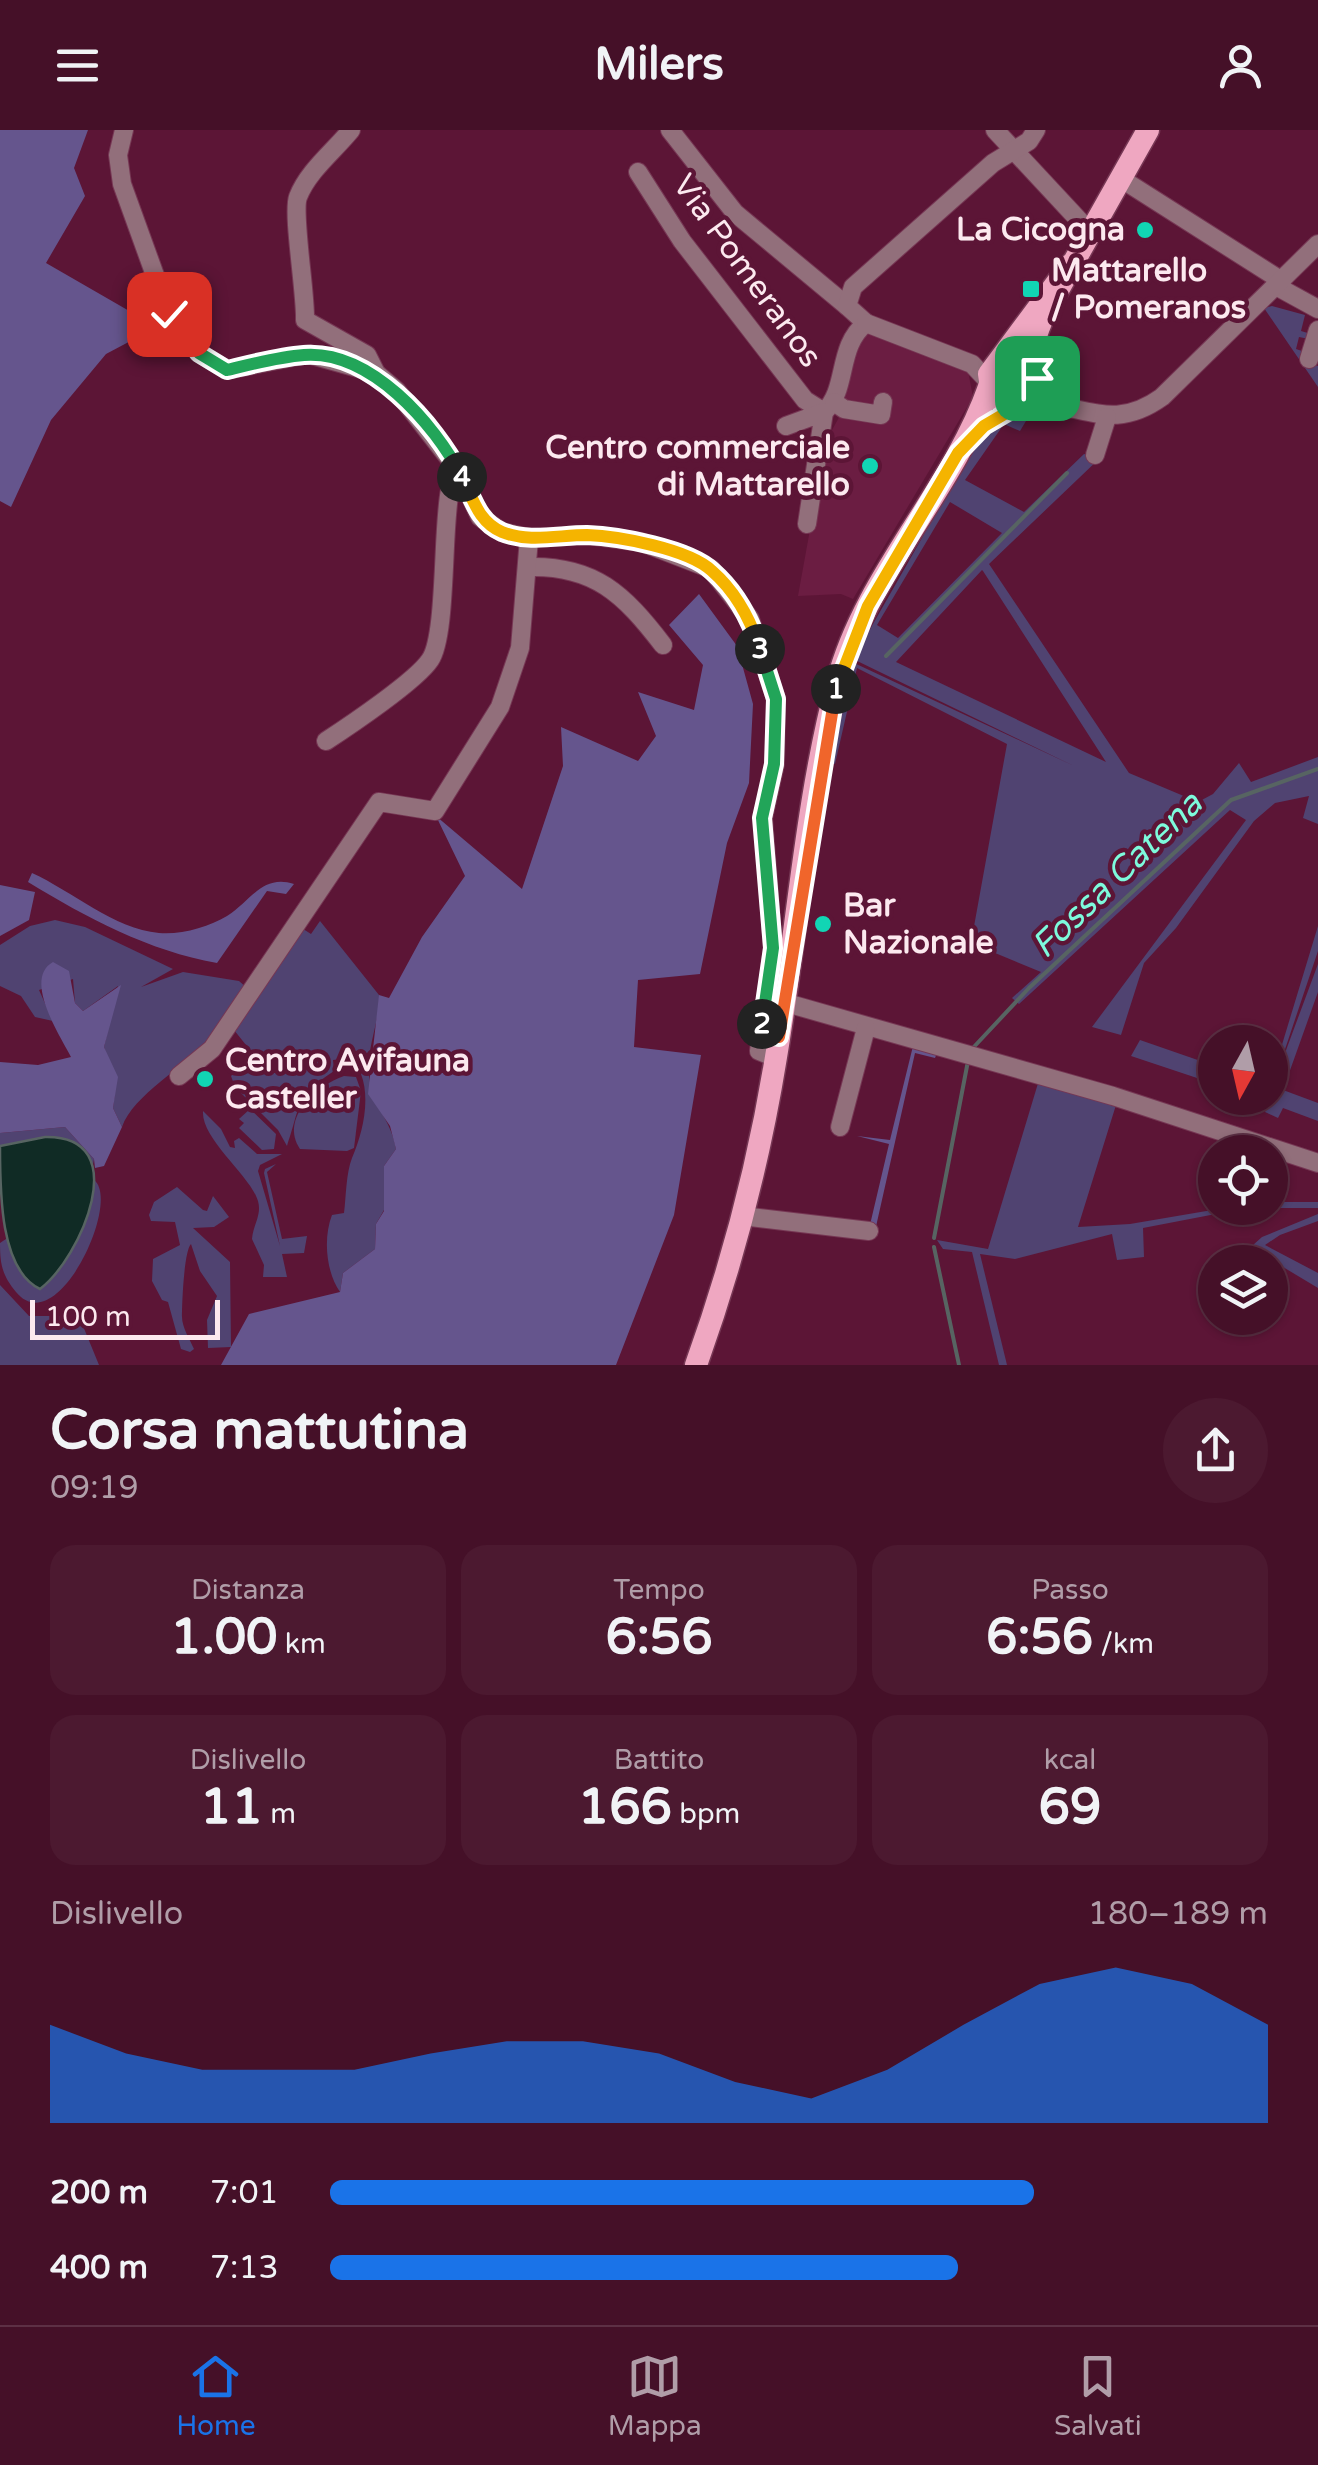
<!DOCTYPE html>
<html lang="it">
<head>
<meta charset="utf-8">
<style>
  :root { --surface:#451028; --page:#4c1930; --text:#f1f3f6; --muted:#b09da8; --line:#5d3045; --accent:#1a73e8 }
  body { margin:0; font-family:"Varela Round",sans-serif; background:var(--page); color:var(--text); height:100vh; display:flex; flex-direction:column; font-size:38px; white-space:nowrap }
  * { box-sizing:border-box; margin:0 }
  p { font-size:32px; color:var(--muted) }
  .icon { flex:none; width:55px; height:55px; fill:none; stroke:currentColor; stroke-width:2; stroke-linecap:round; stroke-linejoin:round }
  .map { position:relative; height:1235px; overflow:hidden }
  .panel { display:flex; flex-direction:column; background:var(--surface); flex:1 }
  .panel>* { flex:none }
  .needle { width:65px; rotate:188deg }
  .tools { position:absolute; left:1198px; top:895px; display:grid; gap:20px }
  .tools a { display:grid; place-items:center; width:90px; height:90px; border-radius:50%; background:var(--surface); box-shadow:0 2px 8px #0004,0 0 0 2px var(--line); font-size:50px }
  .scale { position:absolute; left:30px; bottom:25px; width:190px; box-sizing:border-box; padding-left:10px; border:5px solid #fce9ef; border-top:0; font-size:28px; line-height:35px; white-space:nowrap; color:#fce9ef; -webkit-text-stroke:8px #5c1536; paint-order:stroke }
  .pin { position:absolute; display:grid; place-items:center; width:85px; height:85px; color:#fff; margin:-42px; border-radius:20px; box-shadow:0 5px 15px #0006 }
  .km { position:absolute; width:50px; height:50px; margin:-25px; border-radius:50%; background:#222; color:#fff; font-size:28px; line-height:50px; text-align:center }
  .round { display:grid; place-items:center; flex:none; width:105px; height:105px; border-radius:52px; background:var(--page) }
  .head { display:flex; align-items:center; justify-content:space-between; height:170px; padding:0 50px }
  h1 { font-size:55px; font-weight:700; line-height:75px }
  .figures { display:grid; grid-template-columns:repeat(3,1fr); gap:15px; height:170px; padding:10px 50px }
  .figures div { display:grid; align-content:center; border-radius:25px; background:var(--page); text-align:center }
  .figures b { font-size:50px; font-weight:700 }
  .figures small { font-size:28px; font-weight:400 }
  .figures p { font-size:28px }
  .chart { height:280px; padding:20px 50px }
  .chart p { display:flex; justify-content:space-between }
  .chart svg { width:100%; height:180px; margin-top:10px; fill:var(--accent); opacity:.7 }
  ul { padding:0 50px; list-style:none; font-size:32px }
  li { display:grid; grid-template-columns:160px 120px 1fr; align-items:center; height:75px }
  li i { height:25px; border-radius:12px; background:var(--accent) }
  header { display:flex; justify-content:space-between; align-items:center; height:130px; padding:0 50px; background:var(--surface); font-size:45px; font-weight:700 }
  .tab-bar { display:flex; justify-content:space-around; align-items:center; height:140px; border-top:2px solid var(--line); background:var(--surface); font-size:28px; color:var(--muted) }
  .tab-bar a { display:grid; justify-items:center; gap:5px }
  .tab-bar .current { color:var(--accent) }
  .map>svg:first-child { display:block }
  .built { fill:#6b1d42 }
  .green { fill:#504371; fill-rule:evenodd }
  .forest { fill:#65558d }
  .water { fill:#102b25; stroke:#576462; stroke-width:2.5 }
  .lines { fill:none; stroke-linecap:round; stroke-linejoin:round }
  .stream { stroke:#576462; stroke-width:4 }
  .minor-casing { stroke:#763754; stroke-width:20 }
  .major-casing { stroke:#763754; stroke-width:25 }
  .minor { stroke:#926f7b; stroke-width:18 }
  .major { stroke:#efa7c1; stroke-width:22 }
  .split-1-casing { stroke:#fff; stroke-width:20 }
  .split-2-casing { stroke:#fff; stroke-width:20 }
  .split-3-casing { stroke:#fff; stroke-width:20 }
  .split-4-casing { stroke:#fff; stroke-width:20 }
  .split-5-casing { stroke:#fff; stroke-width:20 }
  .split-1 { stroke:#f5b400; stroke-width:12 }
  .split-2 { stroke:#f0652b; stroke-width:12 }
  .split-3 { stroke:#22a559; stroke-width:12 }
  .split-4 { stroke:#f5b400; stroke-width:12 }
  .split-5 { stroke:#22a559; stroke-width:12 }
  .poi-dot { fill:#11d5b4; stroke:#5c1536; stroke-width:4 }
  .labels { text-anchor:middle; dominant-baseline:central; stroke-width:9; stroke-linejoin:round; paint-order:stroke }
  .poi-label { font-size:32px; font-weight:bold; fill:#fce9ef; stroke:#5c1536; text-anchor:start }
  .street-label { font-size:32px; fill:#fce9ef; stroke:#5c1536 }
  .water-label { font-size:35px; font-style:italic; fill:#7dfadc; stroke:#5c1536 }
</style>
</head>
<body>
<header><svg class="icon" aria-label="menu" viewBox="0 0 24 24"><path d="M4 6h16M4 12h16M4 18h16"/></svg>Milers<svg class="icon" aria-label="person" viewBox="0 0 24 24"><circle cx="12" cy="8" r="4"/><path d="M4 21q1-7 8-7t8 7"/></svg></header>
<div class="map">
<svg width="1318" height="1235" viewBox="0 0 1318 1235">
  <rect width="100%" height="100%" fill="#5c1536"/>
  <path class="built" d="M867,202L968,241L973,267L853,469L841,464L798,466L826,311L842,282L859,208Z"/>
  <g class="green">
    <path d="M1272,176L1305,185L1301,201L1311,204L1309,209L1299,207L1296,219L1305,222L1304,232L1318,236V257L1264,178Z"/>
    <path d="M1032,281L1020,301L1004,294L965,350L1024,382L1084,324L1101,327L989,434L1129,643L1198,672L1213,664L1239,633L1251,652L1318,627V694L1303,688L1309,666L1275,673L1254,691L1176,798L1144,833L1121,905L1092,897L1246,690L1230,680L1019,874L1012,868L1041,842L971,813L1007,614L857,538L835,634L831,632L852,532L1074,636L853,529L975,315L1008,287ZM950,372L1002,403L898,508L877,495ZM982,440L983,441L1106,632L896,532Z"/>
    <path d="M55,790L85,797L173,839L141,857L183,842L239,851L247,858C236,875 226,896 212,910C185,936 133,965 122,997L113,978L116,953L104,917L118,856L83,881L75,873L73,849L39,860L53,891L35,887L21,866L0,856V815L30,796Z"/>
    <path d="M320,791L379,865C380,892 366,918 369,945C371,974 392,991 396,1019L384,1036V1080L376,1094L375,1119L343,1143L340,1162C326,1142 323,1108 332,1085L344,1083C346,1067 346,1043 352,1028C362,1005 371,970 361,944L353,939L352,928L333,930L334,941C294,967 301,976 287,1016L278,1000L235,957L231,946L254,925L234,900L300,797L311,804Z"/>
    <path d="M1318,796V821L1272,958L1318,834V862L1283,960L1318,973V991L1283,978L1278,988L1265,982L1268,972L1254,968H1270V940L1274,941Z"/>
    <path d="M1140,910L1215,936V954L1131,926Z"/>
    <path d="M344,946L356,947L361,961L354,1018L347,1021L300,1019C279,988 317,955 344,946Z"/>
    <path d="M1039,950L1116,975L1078,1097L1130,1094L1224,1078H1270V1072H1318V1078H1247L1143,1098L1144,1127L1117,1130L1112,1104L1015,1129L980,1124L1007,1235H999L972,1122L943,1119L937,1110L988,1119Z"/>
    <path d="M250,979L276,1004L274,1019L262,1020L239,998L244,993L239,989Z"/>
    <path d="M203,981L221,999L230,1017L235,1018L234,1011L239,1008L257,1024H282L260,1035L258,1041L280,1116L264,1043L265,1039L276,1034L267,1042L282,1109L307,1106L304,1123L282,1124L287,1147H263L264,1135L252,1109C253,1095 262,1085 258,1071C251,1046 201,1009 203,981Z"/>
    <path d="M65,997L94,1029L92,1040L73,1018L0,1024V1003Z"/>
    <path d="M94,1050C122,1071 57,1212 16,1162C2,1145 0,1134 0,1113Z"/>
    <path d="M177,1057L203,1080L207,1081L213,1066L229,1087L214,1097L193,1098L230,1132L231,1217L208,1218L207,1190L217,1166L200,1141L191,1114C184,1121 182,1173 182,1187C182,1197 190,1210 194,1219L190,1222L181,1219L168,1172L162,1170L152,1151L153,1129L180,1115L175,1092L151,1091L149,1085L154,1072Z"/>
    <path d="M1318,1084V1091L1280,1105L1265,1115L1318,1143V1158L1258,1122L1250,1121L1234,1132L1262,1107Z"/>
    <path d="M0,1155L29,1186H60L83,1196L99,1235H0Z"/>
  </g>
  <g class="forest">
    <path d="M0,0H88L74,38L85,66L46,133L157,197L106,224L51,290L11,377L0,371Z"/>
    <path d="M699,464L737,516L753,574L749,653L727,713L700,844L638,850L634,917L701,925L674,1085L616,1235H221L249,1184L340,1162L343,1143L375,1119L376,1094L384,1081V1036L396,1019L390,996L368,964L379,865L389,868L422,807L465,746L436,686L522,759L563,636L561,597L638,631L656,606L638,562L694,580L703,535L669,495Z"/>
    <path d="M32,743C72,761 114,799 159,803C181,805 209,797 227,786C251,771 262,744 294,754L286,764L267,761L217,833C149,821 87,788 28,752Z"/>
    <path d="M0,755L35,762L29,790L0,806Z"/>
    <path d="M53,832L69,841L75,873L83,881L121,855L104,917L118,947L113,978L122,997L104,1036L95,1038L94,1029L65,997L0,1003V932L38,935L71,927C59,904 23,849 53,832Z"/>
    <path d="M913,916L937,923L935,928L915,923L875,1101L869,1099L889,1014L857,1006L890,1010Z"/>
  </g>
  <path class="water" d="M45,1007C136,1005 80,1129 40,1159C0,1140 0,1063 0,1016Z"/>
  <g class="lines">
    <g class="stream">
      <path d="M886,526L1067,343"/>
      <path d="M971,920L1029,858L1231,670L1318,639"/>
      <path d="M934,1108L968,931"/>
      <path d="M934,1117L959,1235"/>
    </g>
    <g class="minor-casing">
      <g id="minor">
        <path d="M124,0L118,25L122,54L169,184L199,223L227,240L308,224L376,243"/>
        <path d="M351,0C334,21 308,41 298,67C292,83 306,164 305,190L367,225L376,243L396,260L459,341L480,387L502,402L529,408L588,405L641,412L711,439L750,489L776,569L775,634L763,688L773,818L759,921L776,928"/>
        <path d="M670,0L735,83L847,176"/>
        <path d="M995,0L1089,101"/>
        <path d="M638,42L682,111L805,270L824,282C849,258 836,217 866,193L847,176L853,157L993,33L1029,11L1036,0"/>
        <path d="M1120,48L1282,151"/>
        <path d="M1276,156L1318,179"/>
        <path d="M866,193L972,234L988,251"/>
        <path d="M1309,229L1318,200"/>
        <path d="M834,272L844,279L881,285L883,272"/>
        <path d="M1021,274C1078,268 1108,306 1162,267L1318,114"/>
        <path d="M786,296L824,282L807,394"/>
        <path d="M1095,325L1107,287"/>
        <path d="M528,437C594,435 624,464 663,515"/>
        <path d="M326,611C349,596 416,551 430,530C447,506 442,397 450,360L468,359"/>
        <path d="M783,872L1113,966L1318,1033"/>
        <path d="M179,946L212,919L379,672L435,681L500,577L520,518L529,408"/>
        <path d="M840,997L866,898"/>
        <path d="M742,1086L869,1101"/>
      </g>
    </g>
    <g class="major-casing">
      <g id="major">
        <path d="M1070,135L989,244L992,265C1006,279 1032,279 1037,256C1040,243 1032,229 1034,216C1035,205 1040,195 1044,185L1148,0"/>
        <path d="M696,1235C732,1135 759,1032 776,927C797,803 805,675 837,553C865,445 952,362 989,257"/>
      </g>
    </g>
    <use href="#minor" class="minor"/>
    <use href="#major" class="major"/>
  </g>
  <g class="lines">
    <g class="split-1-casing">
      <path id="split-1" d="M836,559L868,476L958,323L984,296L1028,270L1037,248"/>
    </g>
    <g class="split-2-casing">
      <path id="split-2" d="M762,894V904L779,907L836,559"/>
    </g>
    <g class="split-3-casing">
      <path id="split-3" d="M760,519L776,569L774,634L762,688L773,818L762,894"/>
    </g>
    <g class="split-4-casing">
      <path id="split-4" d="M462,347C473,368 478,392 502,402C529,413 559,405 587,405C618,406 689,419 712,441C735,461 751,491 760,519"/>
    </g>
    <g class="split-5-casing">
      <path id="split-5" d="M169,184L199,223L227,240C252,234 278,227 304,225C370,220 434,293 462,347"/>
    </g>
    <use href="#split-1" class="split-1"/>
    <use href="#split-2" class="split-2"/>
    <use href="#split-3" class="split-3"/>
    <use href="#split-4" class="split-4"/>
    <use href="#split-5" class="split-5"/>
  </g>
  <g class="poi-dot">
    <circle cx="1145" cy="100" r="10"/>
    <rect x="1021" y="149" width="20" height="20" rx="5"/>
    <circle cx="870" cy="336" r="10"/>
    <circle cx="823" cy="794" r="10"/>
    <circle cx="205" cy="949" r="10"/>
  </g>
  <g class="labels">
    <g class="poi-label">
      <text x="1125" y="100" text-anchor="end">La Cicogna</text>
      <text x="1051" y="141">Mattarello<tspan x="1051" dy="37">/ Pomeranos</tspan></text>
      <text x="850" y="318" text-anchor="end">Centro commerciale<tspan x="850" dy="37">di Mattarello</tspan></text>
      <text x="843" y="776">Bar<tspan x="843" dy="37">Nazionale</tspan></text>
      <text x="225" y="931">Centro Avifauna<tspan x="225" dy="37">Casteller</tspan></text>
    </g>
    <g class="street-label">
      <text transform="translate(747 141) rotate(54)">Via Pomeranos</text>
    </g>
    <g class="water-label">
      <text transform="translate(1117 745) rotate(-44)">Fossa Catena</text>
    </g>
  </g>
</svg>
<div class="tools">
<a><svg class="needle" viewBox="-14 -14 28 28"><path d="M0-13l5 13h-10z" fill="#e53935"/><path d="M0 13l5-13h-10z" fill="#b09da8"/></svg></a>
<a><svg class="icon" aria-label="locate" viewBox="0 0 24 24"><circle cx="12" cy="12" r="6"/><path d="M12 2v4M12 18v4M2 12h4M18 12h4"/></svg></a>
<a><svg class="icon" aria-label="layers" viewBox="0 0 24 24"><path d="M12 4l9 5-9 5-9-5zM3 14l9 5 9-5"/></svg></a>
</div>
<div class="scale">100 m</div>
<div class="pin" style="left:1037px;top:248px;background:#1e9e55"><svg class="icon" aria-label="arrive" viewBox="0 0 24 24"><path d="M6 21V4h12l-3 4 3 4H6"/></svg></div>
<div class="pin" style="left:169px;top:184px;background:#d93025"><svg class="icon" aria-label="check" viewBox="0 0 24 24"><path d="M5 12l5 5 9-10"/></svg></div>
<b class="km" style="left:836px;top:559px">1</b>
<b class="km" style="left:762px;top:894px">2</b>
<b class="km" style="left:760px;top:519px">3</b>
<b class="km" style="left:462px;top:347px">4</b>
</div>
<section class="panel">
<div class="head"><div><h1>Corsa mattutina</h1><p>09:19</p></div><a class="round"><svg class="icon" aria-label="share" viewBox="0 0 24 24"><path d="M12 15V3M7 8l5-5 5 5M5 13v7h14v-7"/></svg></a></div>
<div class="figures">
<div><p>Distanza</p><b>1.00<small> km</small></b></div>
<div><p>Tempo</p><b>6:56</b></div>
<div><p>Passo</p><b>6:56<small> /km</small></b></div>
</div>
<div class="figures">
<div><p>Dislivello</p><b>11<small> m</small></b></div>
<div><p>Battito</p><b>166<small> bpm</small></b></div>
<div><p>kcal</p><b>69</b></div>
</div>
<div class="chart"><p><span>Dislivello</span>180–189 m</p>
<svg viewBox="0 0 160 44" preserveAspectRatio="none"><path d="M0 44V20L10 27L20 31L30 31L40 31L50 27L60 24L70 24L80 27L90 34L100 38L110 31L120 20L130 10L140 6L150 10L160 20V44z"/></svg>
</div>
<ul>
<li><b>200 m</b>7:01<i style="width:75%"></i></li>
<li><b>400 m</b>7:13<i style="width:67%"></i></li>
</ul>
</section>
<nav class="tab-bar">
<a class="current"><svg class="icon" aria-label="home" viewBox="0 0 24 24"><path d="M3 11l9-7 9 7M6 9v11h12V9"/></svg>Home</a>
<a><svg class="icon" aria-label="map" viewBox="0 0 24 24"><path d="M3 6l6-2 6 2 6-2v14l-6 2-6-2-6 2zM9 4v14M15 6v14"/></svg>Mappa</a>
<a><svg class="icon" aria-label="saved" viewBox="0 0 24 24"><path d="M7 4h10v16l-5-4-5 4z"/></svg>Salvati</a>
</nav>
</body>
</html>
